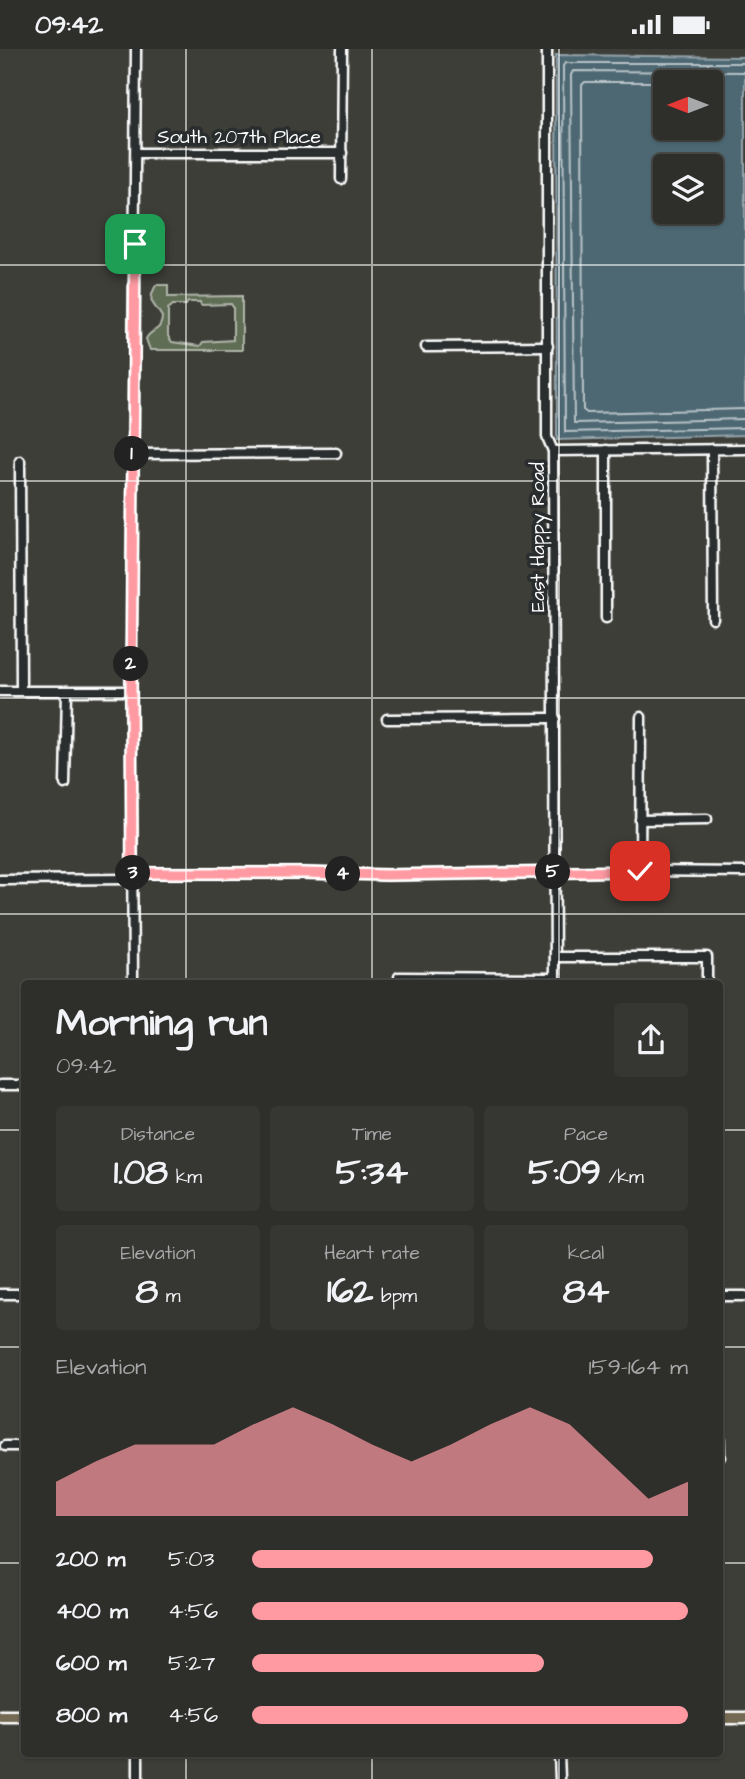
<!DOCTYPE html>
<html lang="en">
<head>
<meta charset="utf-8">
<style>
  :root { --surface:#2e2e2b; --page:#363633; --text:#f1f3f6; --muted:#a7a8a9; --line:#494a47; --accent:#ff9aa2 }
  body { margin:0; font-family:"Architects Daughter",sans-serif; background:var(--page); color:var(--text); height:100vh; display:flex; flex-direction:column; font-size:26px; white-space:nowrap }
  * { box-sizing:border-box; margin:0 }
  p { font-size:23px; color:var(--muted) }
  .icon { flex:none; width:38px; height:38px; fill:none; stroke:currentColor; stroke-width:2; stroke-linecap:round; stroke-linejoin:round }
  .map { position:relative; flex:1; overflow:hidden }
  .sheet { position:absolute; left:21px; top:931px; width:702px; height:777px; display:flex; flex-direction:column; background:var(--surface); border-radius:7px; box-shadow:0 2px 5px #0004,0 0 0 2px var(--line) }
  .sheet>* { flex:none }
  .needle { width:46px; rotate:270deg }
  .buttons { position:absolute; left:653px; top:21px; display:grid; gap:14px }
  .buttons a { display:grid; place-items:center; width:70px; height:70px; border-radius:7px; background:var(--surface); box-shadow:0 2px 5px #0004,0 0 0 2px var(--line); font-size:35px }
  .pin { position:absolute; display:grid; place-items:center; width:60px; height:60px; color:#fff; margin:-30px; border-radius:14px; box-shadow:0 4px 10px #0006 }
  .km { position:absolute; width:35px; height:35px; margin:-18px; border-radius:50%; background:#222; color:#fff; font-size:19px; line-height:35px; text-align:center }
  .round { display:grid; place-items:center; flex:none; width:74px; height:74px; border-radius:7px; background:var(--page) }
  .overview { display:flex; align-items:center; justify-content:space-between; height:119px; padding:0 35px }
  h1 { font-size:38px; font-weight:700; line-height:52px }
  .stats { display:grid; grid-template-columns:repeat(3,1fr); gap:10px; height:119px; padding:7px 35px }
  .stats div { display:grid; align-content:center; border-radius:7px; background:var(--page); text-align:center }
  .stats b { font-size:35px; font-weight:700 }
  .stats small { font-size:19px; font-weight:400 }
  .stats p { font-size:19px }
  .chart { height:196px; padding:14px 35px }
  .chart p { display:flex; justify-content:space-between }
  .chart svg { width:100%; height:126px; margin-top:7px; fill:var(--accent); opacity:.7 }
  ul { padding:0 35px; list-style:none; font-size:23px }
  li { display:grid; grid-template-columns:112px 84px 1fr; align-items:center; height:52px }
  li i { height:18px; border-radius:9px; background:var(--accent) }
  .status { display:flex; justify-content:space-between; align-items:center; height:49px; padding:0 35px; background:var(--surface); direction:ltr }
  .status svg { height:19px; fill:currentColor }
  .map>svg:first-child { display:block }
  .green { fill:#606d54; stroke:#b0b6aa; stroke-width:2; fill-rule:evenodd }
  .water { fill:#4e6873; stroke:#95a4ab; stroke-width:2; fill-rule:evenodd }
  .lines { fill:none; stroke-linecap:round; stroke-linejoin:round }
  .shore { stroke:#b8c3c7; stroke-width:2 }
  .minor-casing { stroke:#fff; stroke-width:13 }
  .major-casing { stroke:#fff; stroke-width:15 }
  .minor { stroke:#2a2d2e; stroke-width:8 }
  .major { stroke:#756b52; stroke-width:10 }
  .route-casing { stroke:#fff; stroke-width:14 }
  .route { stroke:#ff9aa2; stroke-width:9 }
  .grid { fill:none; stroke:#fff; stroke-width:2; stroke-opacity:0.55 }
  .labels { text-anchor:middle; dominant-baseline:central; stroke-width:7; stroke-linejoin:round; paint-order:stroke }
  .street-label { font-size:19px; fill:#fff; stroke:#2a2d2e }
</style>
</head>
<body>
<div class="status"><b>09:42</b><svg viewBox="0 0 49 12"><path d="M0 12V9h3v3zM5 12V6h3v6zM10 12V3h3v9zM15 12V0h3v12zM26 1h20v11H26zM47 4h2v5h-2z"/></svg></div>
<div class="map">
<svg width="745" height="1730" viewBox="0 0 745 1730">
  <rect width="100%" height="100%" fill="#3e3e39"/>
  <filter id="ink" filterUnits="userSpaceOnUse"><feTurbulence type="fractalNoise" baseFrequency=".0143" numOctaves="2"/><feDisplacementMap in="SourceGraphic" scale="14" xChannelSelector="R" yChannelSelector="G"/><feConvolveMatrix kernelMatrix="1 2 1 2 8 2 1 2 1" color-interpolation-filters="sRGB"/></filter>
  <g filter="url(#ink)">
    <path class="green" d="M156,236H168V248L242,247V301H150L146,290C151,279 161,284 162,268C154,253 146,255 156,236ZM188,253H200L201,256L231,255L233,258V291L203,293L200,297L172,293L168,287V260L173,256H186Z"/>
    <path class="water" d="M556,6L745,8V386L557,391ZM665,33H710V79H665ZM665,117H710V163H665Z"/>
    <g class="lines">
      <g class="shore">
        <path d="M745,14H565L563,17L565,383L745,379"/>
        <path d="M745,23L573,22L571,26L574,374L745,370"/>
        <path d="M665,33H585L582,36L583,361L587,364L745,360"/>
      </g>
      <g class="minor-casing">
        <g id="minor">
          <path d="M547,0V388L553,402L555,934"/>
          <path d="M136,104H342"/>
          <path d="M341,130L342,0"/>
          <path d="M426,298L548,297"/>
          <path d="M712,400L713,570"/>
          <path d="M606,401V569"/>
          <path d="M553,402L745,400"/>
          <path d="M132,405L336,404"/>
          <path d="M20,412L21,641"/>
          <path d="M0,642H131"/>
          <path d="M387,670L555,669"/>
          <path d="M65,735L67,642"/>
          <path d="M640,771L707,770"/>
          <path d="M640,822L641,668"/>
          <path d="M132,824H303L387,826L640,822L745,823"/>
          <path d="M0,831L132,830"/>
          <path d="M555,908H707V934"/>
          <path d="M399,928L555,929"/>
          <path d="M133,934L131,642L136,0"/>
          <path d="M0,1036H24"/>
          <path d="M0,1245H24"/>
          <path d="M719,1247H745"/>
          <path d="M719,1362L720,1408"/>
          <path d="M5,1397H24"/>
          <path d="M138,1704V1730"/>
          <path d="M559,1704L560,1730"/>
        </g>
      </g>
      <g class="major-casing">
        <g id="major">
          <path d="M0,1667H24"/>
          <path d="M719,1669H745"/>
        </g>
      </g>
      <use href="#minor" class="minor"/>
      <use href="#major" class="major"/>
    </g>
  </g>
  <g class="lines" filter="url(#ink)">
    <g class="route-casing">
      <path id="route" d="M135,195L131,642L132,824H303L387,826L640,822"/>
    </g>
    <use href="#route" class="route"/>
  </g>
  <path class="grid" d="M186,0V934M372,0V934M559,0V934M0,216H745M0,432H745M0,649H745M0,865H745M0,1081H24M719,1081H745M0,1298H24M719,1298H745M0,1514H24M719,1514H745M186,1704V1730M372,1704V1730M559,1704V1730"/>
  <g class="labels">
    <g class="street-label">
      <text x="239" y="88">South 207th Place</text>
      <text transform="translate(538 488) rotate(-90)">East Happy Road</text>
    </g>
  </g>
</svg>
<div class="buttons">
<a><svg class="needle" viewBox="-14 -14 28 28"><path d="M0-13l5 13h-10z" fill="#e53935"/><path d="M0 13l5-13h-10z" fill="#a7a8a9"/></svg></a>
<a><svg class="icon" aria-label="layers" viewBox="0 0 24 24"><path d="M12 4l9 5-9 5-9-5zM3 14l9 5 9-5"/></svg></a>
</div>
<div class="pin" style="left:135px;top:195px;background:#1e9e55"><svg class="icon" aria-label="arrive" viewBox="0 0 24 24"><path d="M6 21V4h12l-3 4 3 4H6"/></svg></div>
<div class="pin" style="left:640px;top:822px;background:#d93025"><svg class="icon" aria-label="check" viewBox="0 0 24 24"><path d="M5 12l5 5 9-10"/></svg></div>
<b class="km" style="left:132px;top:405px">1</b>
<b class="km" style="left:131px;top:615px">2</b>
<b class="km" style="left:133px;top:824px">3</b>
<b class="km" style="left:343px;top:825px">4</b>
<b class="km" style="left:553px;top:823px">5</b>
<section class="sheet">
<div class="overview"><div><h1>Morning run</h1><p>09:42</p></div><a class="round"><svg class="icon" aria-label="share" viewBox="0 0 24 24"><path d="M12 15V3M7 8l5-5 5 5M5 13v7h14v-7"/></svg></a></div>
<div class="stats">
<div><p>Distance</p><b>1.08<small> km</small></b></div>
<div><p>Time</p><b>5:34</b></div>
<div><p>Pace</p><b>5:09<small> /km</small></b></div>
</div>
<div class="stats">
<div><p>Elevation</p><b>8<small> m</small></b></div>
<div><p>Heart rate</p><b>162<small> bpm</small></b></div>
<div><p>kcal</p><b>84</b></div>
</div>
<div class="chart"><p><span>Elevation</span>159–164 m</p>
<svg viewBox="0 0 160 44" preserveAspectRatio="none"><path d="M0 44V32L10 25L20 19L30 19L40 19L50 12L60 6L70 12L80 19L90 25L100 19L110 12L120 6L130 12L140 25L150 38L160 32V44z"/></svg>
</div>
<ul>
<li><b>200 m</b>5:03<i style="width:92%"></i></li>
<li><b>400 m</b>4:56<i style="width:100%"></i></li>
<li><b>600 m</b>5:27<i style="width:67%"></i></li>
<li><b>800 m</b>4:56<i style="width:100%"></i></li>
</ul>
</section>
</div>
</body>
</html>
